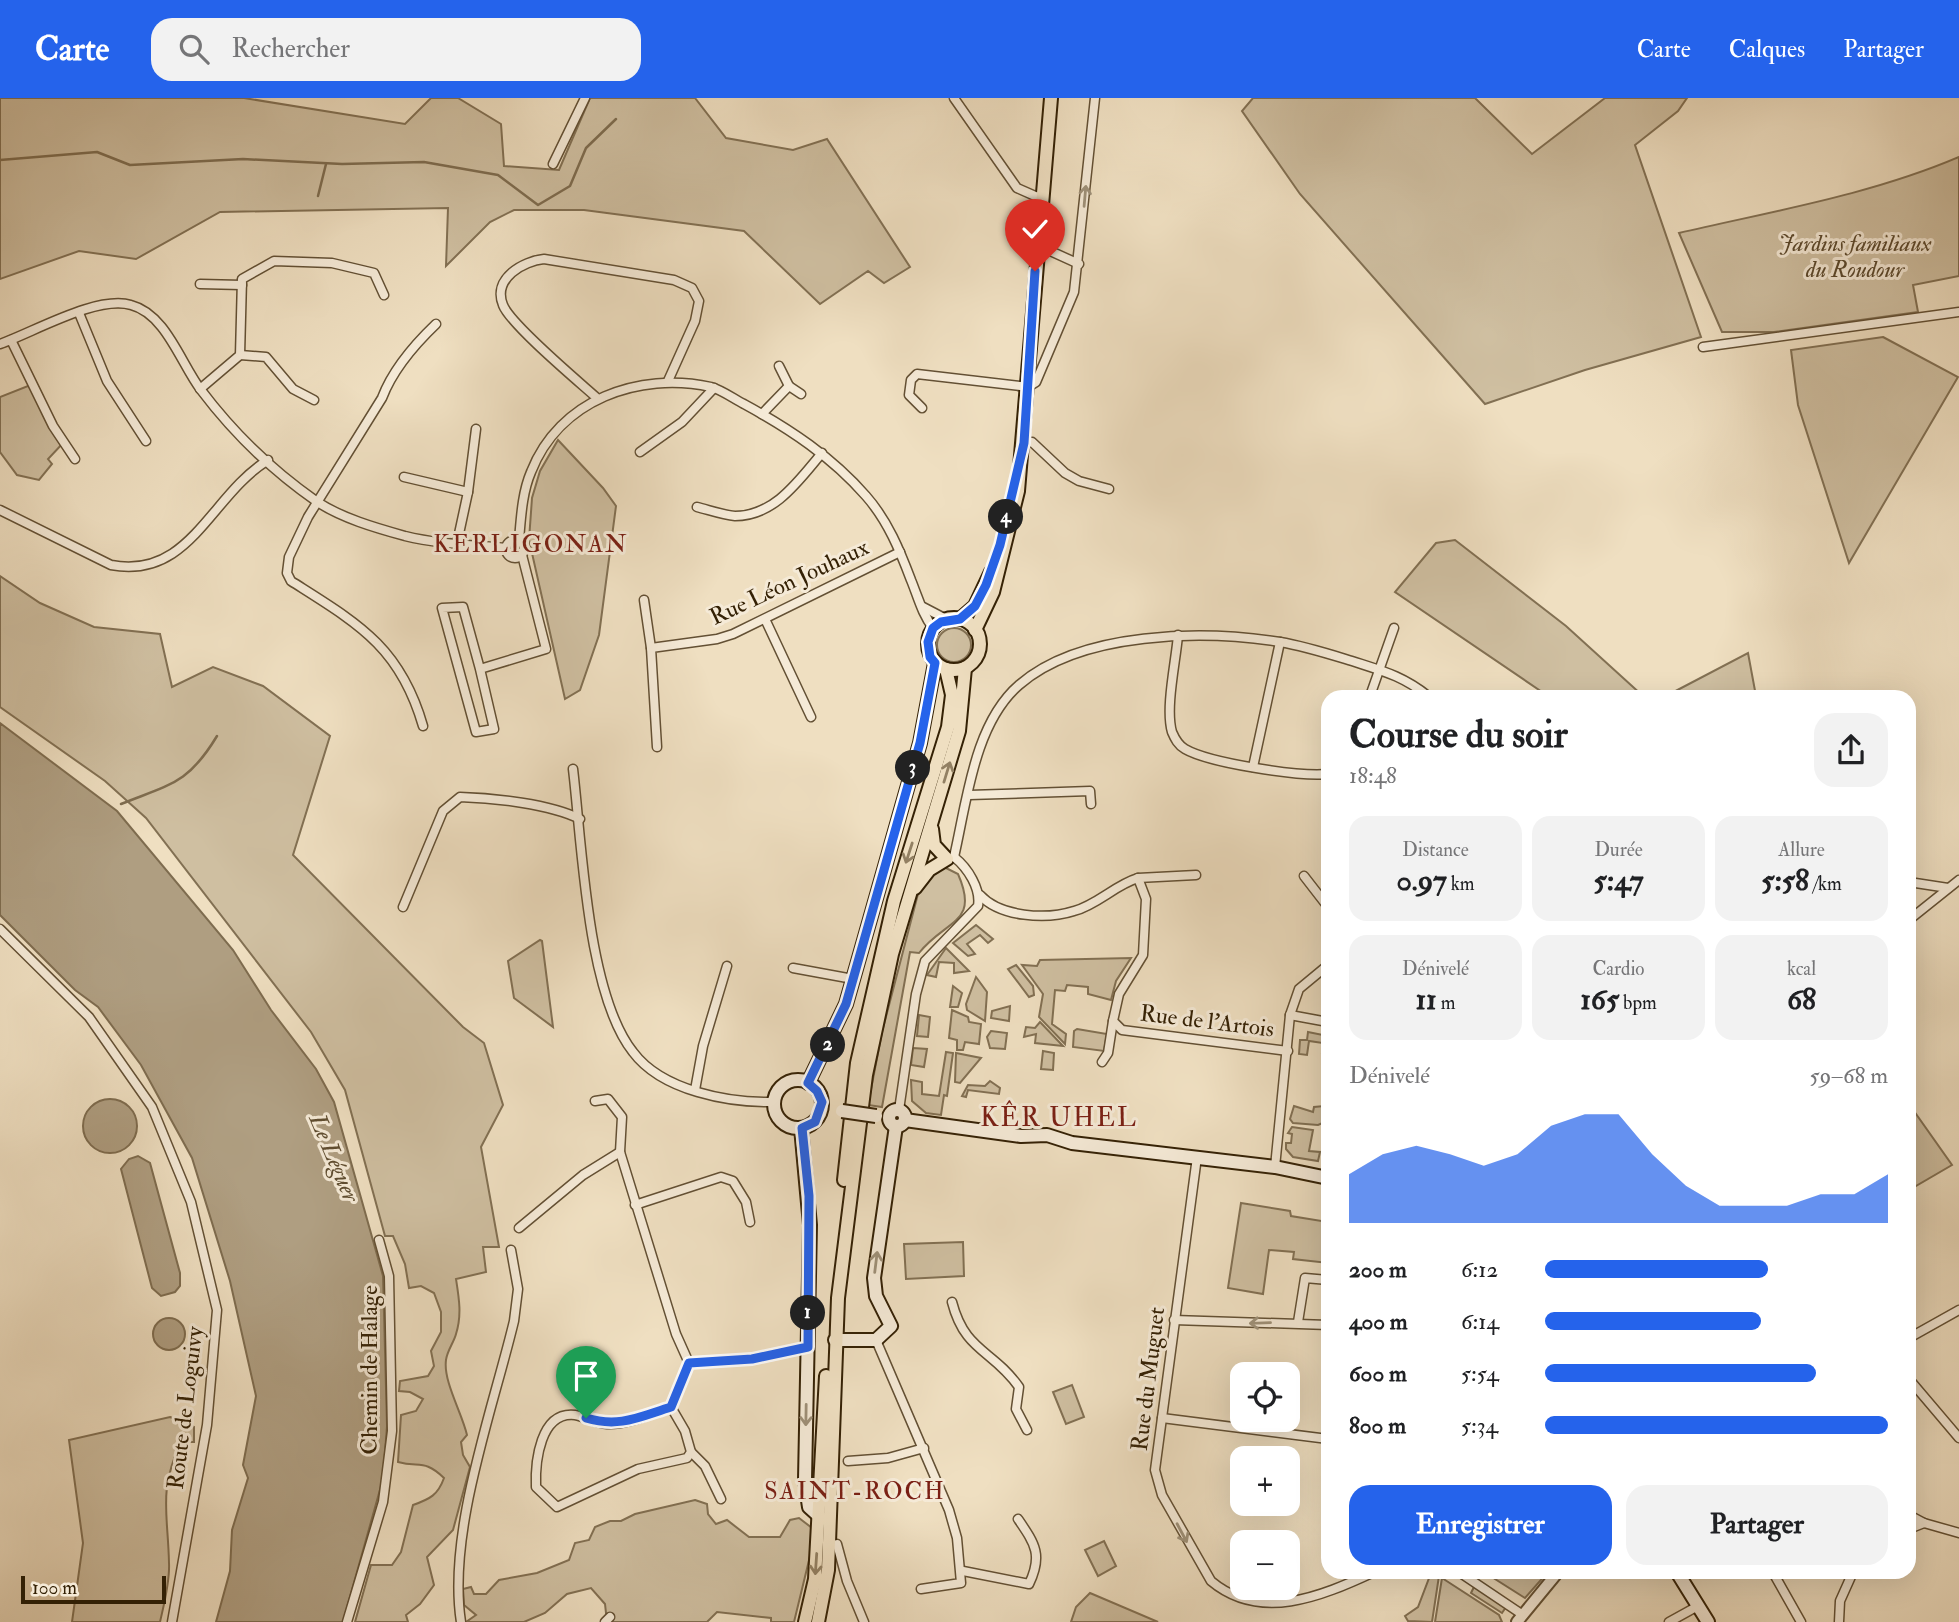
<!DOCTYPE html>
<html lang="fr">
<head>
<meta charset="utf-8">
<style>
  :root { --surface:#fff; --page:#f2f2f2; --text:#202124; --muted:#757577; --accent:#2563eb }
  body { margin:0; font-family:"IM FELL Double Pica",serif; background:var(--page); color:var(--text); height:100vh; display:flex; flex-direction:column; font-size:26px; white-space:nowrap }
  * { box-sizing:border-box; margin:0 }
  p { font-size:23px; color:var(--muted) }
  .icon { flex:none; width:38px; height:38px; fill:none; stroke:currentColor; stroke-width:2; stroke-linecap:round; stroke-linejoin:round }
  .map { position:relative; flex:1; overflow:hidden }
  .drawer { position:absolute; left:1321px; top:592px; width:595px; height:889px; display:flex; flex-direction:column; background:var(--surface); border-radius:21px; box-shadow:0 7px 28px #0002 }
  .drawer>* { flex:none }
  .tools { position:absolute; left:1230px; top:1264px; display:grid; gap:14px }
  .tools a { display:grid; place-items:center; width:70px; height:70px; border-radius:14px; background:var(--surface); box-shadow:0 7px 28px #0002; font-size:35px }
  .scale { position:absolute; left:21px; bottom:18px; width:145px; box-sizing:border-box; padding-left:7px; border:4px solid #342105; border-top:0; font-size:19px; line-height:24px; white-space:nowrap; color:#342105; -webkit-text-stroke:5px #f5ead7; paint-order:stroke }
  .pin { position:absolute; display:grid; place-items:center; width:60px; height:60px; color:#fff; margin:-72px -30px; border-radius:50% 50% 50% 0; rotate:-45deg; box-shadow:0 0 7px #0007 }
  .pin .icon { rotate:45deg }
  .km { position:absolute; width:35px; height:35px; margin:-18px; border-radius:50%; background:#222; color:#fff; font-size:19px; line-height:35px; text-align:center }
  .round { display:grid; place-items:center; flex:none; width:74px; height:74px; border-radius:21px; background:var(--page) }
  .headline { display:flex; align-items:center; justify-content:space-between; height:119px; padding:0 28px }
  h1 { font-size:38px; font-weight:700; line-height:52px }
  .metrics { display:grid; grid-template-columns:repeat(3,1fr); gap:10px; height:119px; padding:7px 28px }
  .metrics div { display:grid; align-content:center; border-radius:18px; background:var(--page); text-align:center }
  .metrics b { font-size:30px; font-weight:700 }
  .metrics small { font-size:19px; font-weight:400 }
  .metrics p { font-size:19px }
  .chart { height:196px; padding:14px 28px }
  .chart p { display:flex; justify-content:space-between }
  .chart svg { width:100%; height:126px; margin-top:7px; fill:var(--accent); opacity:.7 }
  .button { display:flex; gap:14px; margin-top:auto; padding:14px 28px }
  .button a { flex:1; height:80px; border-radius:21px; background:var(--accent); color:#fff; font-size:28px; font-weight:700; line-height:80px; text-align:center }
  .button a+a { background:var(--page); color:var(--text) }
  ul { padding:0 28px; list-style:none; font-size:23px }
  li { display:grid; grid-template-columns:112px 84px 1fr; align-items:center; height:52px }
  li i { height:18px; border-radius:9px; background:var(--accent) }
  header { display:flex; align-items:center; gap:42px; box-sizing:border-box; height:98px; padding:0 35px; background:var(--accent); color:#fff }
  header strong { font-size:33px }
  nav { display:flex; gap:38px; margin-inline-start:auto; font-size:24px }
  .search { width:490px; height:63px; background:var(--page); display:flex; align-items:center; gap:18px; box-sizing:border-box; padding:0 24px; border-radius:21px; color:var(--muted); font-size:26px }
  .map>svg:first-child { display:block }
  .green { fill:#cfbfa1; stroke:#827053; stroke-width:2 }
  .water { fill:#af9e81; stroke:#7e6c4f; stroke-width:2 }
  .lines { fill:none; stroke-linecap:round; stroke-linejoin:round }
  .stream { stroke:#7e6c4f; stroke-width:2.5 }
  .minor-casing { stroke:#635034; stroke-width:11 }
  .tertiary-casing { stroke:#635034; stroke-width:14 }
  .secondary-casing { stroke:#342105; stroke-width:16 }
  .primary-casing { stroke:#342105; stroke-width:16 }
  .minor { stroke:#f5ead7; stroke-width:8 }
  .tertiary { stroke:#f5ead7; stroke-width:10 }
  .secondary { stroke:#f5ead7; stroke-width:12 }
  .primary { stroke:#efdfc1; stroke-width:12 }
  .secondary-bridge-casing { stroke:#342105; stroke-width:16; stroke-linecap:butt }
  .secondary-bridge { stroke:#f5ead7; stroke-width:12 }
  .oneway { stroke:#9e9078 }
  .oneway2 { stroke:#928063 }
  .route-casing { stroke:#fff; stroke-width:14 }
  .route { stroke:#2563eb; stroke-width:9 }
  .labels { text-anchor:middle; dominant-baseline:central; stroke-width:6; stroke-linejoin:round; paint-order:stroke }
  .park-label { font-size:23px; font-style:italic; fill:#5b482c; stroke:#f5ead7 }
  .street-label { font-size:23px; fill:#342105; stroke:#f5ead7 }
  .neighbourhood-label { font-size:24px; letter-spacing:2px; fill:#7a1f14; stroke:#f5ead7 }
  .water-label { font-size:24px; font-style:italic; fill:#5f4d30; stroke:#f5ead7 }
  .quarter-label { font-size:26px; letter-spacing:2px; fill:#7a1f14; stroke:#f5ead7 }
</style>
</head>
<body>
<header>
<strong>Carte</strong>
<div class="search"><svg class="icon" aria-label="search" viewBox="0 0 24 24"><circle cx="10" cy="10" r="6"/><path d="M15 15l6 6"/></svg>Rechercher</div>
<nav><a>Carte</a><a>Calques</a><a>Partager</a></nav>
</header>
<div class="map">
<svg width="1959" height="1524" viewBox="0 0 1959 1524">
  <rect width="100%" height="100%" fill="#efdfc1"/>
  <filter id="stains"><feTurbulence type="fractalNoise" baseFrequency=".00286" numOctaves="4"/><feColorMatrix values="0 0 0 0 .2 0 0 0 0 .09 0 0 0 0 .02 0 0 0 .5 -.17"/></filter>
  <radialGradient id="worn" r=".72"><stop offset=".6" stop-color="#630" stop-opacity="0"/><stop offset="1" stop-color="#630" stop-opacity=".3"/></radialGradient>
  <g class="green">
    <path d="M0,0H244L405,26L431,0H458L501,26L504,68L559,72L590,0H695L726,40L793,52L827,41L910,169L884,185L868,173L820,206L744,133L584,112H514L490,124L446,168L448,110L220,114L136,161L79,153L0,181Z"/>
    <path d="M1253,0H1475L1532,56L1605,0H1687L1678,13L1635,47L1701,239L1585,272L1485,306L1300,96L1242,13Z"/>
    <path d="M1959,59V178L1913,187L1918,214L1774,234H1722L1679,135C1773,113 1870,97 1959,59Z"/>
    <path d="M1883,239L1958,279L1849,465L1798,307L1791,252Z"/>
    <path d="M33,286L64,344L48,361L52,366L39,382L17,377L0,354V299Z"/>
    <path d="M558,342L603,390L616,408L599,537L580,592L565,601L529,442L532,400L540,373Z"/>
    <path d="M1455,442L1566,528L1643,598H1548L1395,494L1436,445Z"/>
    <path d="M0,478L40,505L94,529L160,536L172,589L213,569L263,588L330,638L293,757L463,929L484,945L503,1007L481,1049L499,1149H483L486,1174L456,1181C459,1200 462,1217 456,1236C454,1244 447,1253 446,1262C443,1283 462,1315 467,1337L461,1344L463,1357L470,1369L453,1432L427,1459L434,1487L420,1506L406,1517L408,1524H355L371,1467H392L401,1454L413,1407C430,1401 438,1397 444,1380C424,1361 420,1370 398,1364L401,1317L416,1313L423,1301L410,1294L399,1293L400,1283L428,1278L434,1268L431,1253L441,1234V1214L434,1195L421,1188L409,1190L405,1166L393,1138H385L345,992L311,934L146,720L105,683L0,609Z"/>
    <circle cx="954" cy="547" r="17"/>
    <path d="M1748,555L1756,598H1666Z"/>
    <path d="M944,769L958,776C980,826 946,821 919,855L910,854L882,1009L868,1007L882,934L918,796L929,779Z"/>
    <path d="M976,827L993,841L988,845L980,837L967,846L975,856L968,858L953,845Z"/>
    <path d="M540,842L542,843L553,929L514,900L508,863Z"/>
    <path d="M946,850L969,873L954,875V865L939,864L936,879L927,877Z"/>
    <path d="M1131,860L1116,883L1111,902L1088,896V889L1067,887L1065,893L1055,892L1052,926L1066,936L1065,946L1039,919L1043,896L1022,867L1037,868L1040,862Z"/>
    <path d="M1016,867L1033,888L1034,897L1029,899L1008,871Z"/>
    <path d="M976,879L987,894L985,923L967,912L966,906Z"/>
    <path d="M953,888L962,895L958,909H950Z"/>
    <path d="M1010,908L1009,923L991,920L992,913Z"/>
    <path d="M952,912L968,919L969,924L981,926L979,946L965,944L963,952H957V942L949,940Z"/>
    <path d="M919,917L930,919L928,939L917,938Z"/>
    <path d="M1040,924L1063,948L1035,945L1036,936L1024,939L1026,929L1035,930Z"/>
    <path d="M1077,931L1107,936L1104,953L1073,949L1074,933Z"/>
    <path d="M991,933L1007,935L1005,951L990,950L987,939Z"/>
    <path d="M1308,934L1328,938V956L1322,955L1323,945L1309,943L1307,957L1299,956L1300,942H1307Z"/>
    <path d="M913,950L927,951L924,969L911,967Z"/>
    <path d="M1043,953L1054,955L1053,972L1041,971Z"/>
    <path d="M946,954L953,955L947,998L944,997L941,1017L926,1015L912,1003L911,982L922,984V996L939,998Z"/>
    <path d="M956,955L981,960L960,985L955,984Z"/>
    <path d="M990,983L1000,990L999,996L968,992L966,999L962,998L968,987L985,988Z"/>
    <path d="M1909,1006L1952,1067L1909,1092Z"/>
    <path d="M1294,1008L1313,1014L1314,1009L1324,1008L1325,1024L1318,1027L1293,1025L1290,1021Z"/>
    <path d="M1292,1029L1313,1032L1309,1053L1320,1054L1318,1063L1293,1059L1286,1051V1045H1291L1292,1036L1288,1035Z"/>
    <path d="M1241,1105L1290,1113L1291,1118L1328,1124V1165L1293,1161L1294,1154L1269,1152L1263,1196L1228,1190Z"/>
    <path d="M963,1144L964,1178L906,1181L904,1146Z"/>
    <path d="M1072,1287L1084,1319L1066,1326L1053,1294Z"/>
    <path d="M170,1319L194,1329V1344H181C158,1393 168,1415 169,1465C170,1484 164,1506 160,1524H72L83,1445L69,1342Z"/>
    <path d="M695,1402L707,1406L708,1416L716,1426L727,1422L749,1439H780L790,1422L799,1420L812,1430L811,1454L794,1524H771V1520L717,1514L707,1524H607L605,1506L591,1490L567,1496L545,1515L524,1524H466L476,1517L464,1507L463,1491L471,1489L474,1496H486L499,1482L537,1475L569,1462L575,1445L589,1442L595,1429L610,1423H621L635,1416Z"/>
    <path d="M1104,1443L1116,1468L1098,1478L1085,1452Z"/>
    <path d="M1484,1474H1548L1525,1500Z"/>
    <path d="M1431,1475L1439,1478L1432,1524L1408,1523L1405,1518L1418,1509Z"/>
    <path d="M1442,1480L1499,1517L1502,1524H1435Z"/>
    <path d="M1474,1489L1506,1509L1502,1515L1471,1495Z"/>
    <path d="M1090,1495L1158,1524H1071L1076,1509Z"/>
  </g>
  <g class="water">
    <path d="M0,625L117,713L233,852L271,912L316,971L334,1004L383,1178L387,1328L383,1381L343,1524H216L230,1473L232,1432L248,1380L243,1367L256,1298L230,1183L192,1060L141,967L98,909L75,892L0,817Z"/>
    <circle cx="110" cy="1028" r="27"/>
    <path d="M138,1058L150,1065L180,1175V1188L175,1194L161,1198L152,1190L121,1071L129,1061Z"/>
    <circle cx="169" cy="1236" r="16"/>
  </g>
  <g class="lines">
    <g class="stream">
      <path d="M0,62L97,54L130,67L243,61L342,66L424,64L498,77L538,107L570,88L586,50L616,21"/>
      <path d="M318,98L326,66"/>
      <path d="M121,706C171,686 188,686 217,638"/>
    </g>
    <g class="minor-casing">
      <g id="minor">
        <path d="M954,0L1017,90L1042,101"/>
        <path d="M553,66L585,0"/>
        <path d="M1037,147L1079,166"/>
        <path d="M200,186L242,187"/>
        <path d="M79,215L107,283L146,343"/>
        <path d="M11,242L53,328L75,361"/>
        <path d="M0,246C34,234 97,197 131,207C166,216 181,266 201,292C232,333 273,373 316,403C341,420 376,430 405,438C437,446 473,447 506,450"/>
        <path d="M1703,249L1959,214"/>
        <path d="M240,257L266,259L293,291L314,302"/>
        <path d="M779,268L789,288"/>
        <path d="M200,291L240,257L242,181L274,163L332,165L374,175L384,197"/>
        <path d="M597,300C578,283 510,226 503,207C492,180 524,163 544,161L674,182L692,190L699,203L695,223L668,283"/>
        <path d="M922,310L909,297L911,282L917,276L1028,289L1036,284L1074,194L1095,0"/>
        <path d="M762,316L789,288L801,296"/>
        <path d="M1024,345L1032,344L1065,375L1079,383L1109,391"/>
        <path d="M640,354L682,324L714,290"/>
        <path d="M404,379L468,394"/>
        <path d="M697,409C709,412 723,417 735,418C775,418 799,382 822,355"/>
        <path d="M0,412L111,467C190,482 210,398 268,362"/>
        <circle cx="515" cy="451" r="9"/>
        <path d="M519,442C521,420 522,395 531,374C559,302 639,273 711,289C722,292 734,301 744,306C790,331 832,359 866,398C888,423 900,453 911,482C918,499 922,516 933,530"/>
        <path d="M457,445L468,394L476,331"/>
        <path d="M644,502L651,550"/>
        <path d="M923,509L946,521"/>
        <path d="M765,521L811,619"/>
        <path d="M1178,537C1176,563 1165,610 1172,634C1175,641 1178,647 1185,651C1209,665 1300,679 1328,676"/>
        <path d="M480,571L494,631L476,634L442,510L463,509L480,571L546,551L522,457"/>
        <path d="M1370,598L1394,530"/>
        <path d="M423,628C400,548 357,525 291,483L287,475L289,459L308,419L382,300C393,271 414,247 436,226"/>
        <path d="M657,649L651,550L717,541L733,536L900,454"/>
        <path d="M1253,669L1280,544"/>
        <path d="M573,671C582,746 587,896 633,954C662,993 729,1005 774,1004"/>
        <path d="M969,697L1090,693L1091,706"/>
        <path d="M954,759C967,703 974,626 1019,587C1081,533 1203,532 1280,544C1304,548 1329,556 1352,563C1383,573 1403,578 1428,598"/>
        <path d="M1304,778L1328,809"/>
        <path d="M1138,780L1196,777"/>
        <path d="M1909,784L1948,790"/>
        <path d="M980,797C1000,819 1046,822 1074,813C1097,807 1115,787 1138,780L1146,801L1143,857L1119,896L1113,923L1122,932L1288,953"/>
        <path d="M403,809L443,713L460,699C494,700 550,706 580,721"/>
        <path d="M1909,822L1959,782"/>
        <path d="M0,831L89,919L152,1009L191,1104L217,1212L207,1327L172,1524"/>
        <path d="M793,870L853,881"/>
        <path d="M1290,917L1328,924"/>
        <path d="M1102,964L1108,955L1113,923"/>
        <path d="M695,992L703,948L727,868"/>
        <path d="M595,1003L608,1001L622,1019L620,1054L676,1236L689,1265L752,1261L808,1249"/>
        <path d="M899,1012L916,896L925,863L978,808C981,791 968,770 954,759"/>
        <path d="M1197,1059L1155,1372L1162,1397L1211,1483C1260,1524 1320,1499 1374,1474"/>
        <path d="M1275,1069L1290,917L1299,891L1328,867"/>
        <path d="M635,1107L721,1079L733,1083L746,1104L750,1124"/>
        <path d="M519,1130L583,1077L620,1054"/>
        <path d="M952,1204C965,1254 992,1251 1019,1289L1016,1311L1027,1332"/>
        <path d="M1174,1222L1328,1227"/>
        <path d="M1298,1224L1305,1180L1328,1182"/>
        <path d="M1909,1240L1959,1212"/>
        <path d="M876,1242L949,1412L957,1440L961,1485L921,1491"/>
        <path d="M1909,1281L1959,1340"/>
        <path d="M671,1309L685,1333L691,1354L687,1360L638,1371L557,1409L536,1389C535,1364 540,1313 575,1317C586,1319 596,1325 607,1326C628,1327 652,1315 671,1309L689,1265"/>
        <path d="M1162,1320L1328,1341"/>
        <path d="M691,1354L705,1368L721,1401"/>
        <path d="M848,1363L888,1360L924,1350"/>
        <path d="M1909,1417L1924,1425"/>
        <path d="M1909,1431L1924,1425L1959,1435"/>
        <path d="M837,1446L847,1483L864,1524"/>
        <path d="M963,1473L1029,1486C1043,1457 1035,1446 1018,1421"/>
        <path d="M1459,1474L1523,1517"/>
        <path d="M1775,1478L1801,1524"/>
        <path d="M347,1524L383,1404L392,1333L389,1178L379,1142"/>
        <path d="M461,1524C447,1435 493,1311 514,1223L518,1191L511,1152"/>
        <path d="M605,1524L610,1519"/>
        <path d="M1669,1524L1698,1508"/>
        <path d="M1839,1524L1840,1503L1853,1474"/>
      </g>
    </g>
    <g class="tertiary-casing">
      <path id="tertiary" d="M1517,1524L1558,1474"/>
    </g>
    <g class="secondary-casing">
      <g id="secondary">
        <circle cx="798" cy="1006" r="24"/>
        <path d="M808,985L846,906L920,645L935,565"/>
        <circle cx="897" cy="1020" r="8"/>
        <path d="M905,1022L1021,1038L1047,1037L1072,1045L1275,1069L1328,1080"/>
        <path d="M801,1030L810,1127L805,1382L809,1409L819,1418"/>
        <path d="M835,1242H876L891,1228L876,1198L874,1180L896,1028"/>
        <path d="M1677,1474L1708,1524"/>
      </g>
    </g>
    <g class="primary-casing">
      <g id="primary">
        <circle cx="954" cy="546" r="26"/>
        <path d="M960,521L975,508L991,474"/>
        <path d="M975,532L993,494L1018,393L1051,0"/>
        <path d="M915,790L929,772L947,761L934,747L932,731"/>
        <path d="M844,1082L857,965L894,803L948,629L952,597L946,571"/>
        <path d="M805,1524L815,1481L826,1278"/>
        <path d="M818,1524L828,1472L838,1200L866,977L892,856L959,633L965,570"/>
      </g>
    </g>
    <use href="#minor" class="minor"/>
    <use href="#tertiary" class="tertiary"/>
    <use href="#secondary" class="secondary"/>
    <use href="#primary" class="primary"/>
    <g class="secondary-bridge-casing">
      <path id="secondary-bridge" d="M842,1013L876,1018"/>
    </g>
    <use href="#secondary-bridge" class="secondary-bridge"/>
  </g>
  <defs><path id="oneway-shaft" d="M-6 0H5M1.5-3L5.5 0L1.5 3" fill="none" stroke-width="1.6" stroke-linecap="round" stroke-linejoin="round" transform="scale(1.75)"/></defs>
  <g class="oneway">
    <use href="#oneway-shaft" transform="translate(1085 98) rotate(-85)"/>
    <use href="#oneway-shaft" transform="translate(876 1164) rotate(-83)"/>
    <use href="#oneway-shaft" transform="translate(1260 1225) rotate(178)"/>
    <use href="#oneway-shaft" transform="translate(806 1317) rotate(91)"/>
    <use href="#oneway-shaft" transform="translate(1182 1435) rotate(62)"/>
  </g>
  <g class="oneway2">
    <use href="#oneway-shaft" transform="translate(947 674) rotate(-73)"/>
    <use href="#oneway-shaft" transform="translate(909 755) rotate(108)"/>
    <use href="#oneway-shaft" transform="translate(816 1466) rotate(94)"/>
  </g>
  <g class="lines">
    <g class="route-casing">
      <path id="route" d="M586,1320C619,1330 639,1319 671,1309L689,1265L752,1261L808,1249L809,1098L802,1030L815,1024L822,1004L817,993L808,985L846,906L920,645L935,565L930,559L928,544L933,530L941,524L960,521L975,508L986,487L1000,447L1024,345L1035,173"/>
    </g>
    <use href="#route" class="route"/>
  </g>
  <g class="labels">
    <g class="park-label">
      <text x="1855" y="145">Jardins familiaux<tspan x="1855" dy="26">du Roudour</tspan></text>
    </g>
    <g class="street-label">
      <text transform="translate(789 484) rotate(-25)">Rue Léon Jouhaux</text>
      <text transform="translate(1207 923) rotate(7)">Rue de l'Artois</text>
      <text transform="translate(369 1272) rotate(-90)">Chemin de Halage</text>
      <text transform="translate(1148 1281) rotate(-83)">Rue du Muguet</text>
      <text transform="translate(185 1310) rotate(-83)">Route de Loguivy</text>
    </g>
    <g class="neighbourhood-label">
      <text x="531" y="446">KERLIGONAN</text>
      <text x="855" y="1393">SAINT-ROCH</text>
    </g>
    <g class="water-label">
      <text transform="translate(334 1060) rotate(67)">Le Léguer</text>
    </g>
    <g class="quarter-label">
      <text x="1059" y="1020">KÊR UHEL</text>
    </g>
  </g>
  <rect width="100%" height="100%" filter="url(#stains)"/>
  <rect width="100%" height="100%" fill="url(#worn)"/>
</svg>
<div class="tools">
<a><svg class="icon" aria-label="locate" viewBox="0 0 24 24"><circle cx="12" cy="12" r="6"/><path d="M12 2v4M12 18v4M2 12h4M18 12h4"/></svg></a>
<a>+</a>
<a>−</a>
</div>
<div class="scale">100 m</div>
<div class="pin" style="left:586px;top:1320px;background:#1e9e55"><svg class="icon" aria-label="arrive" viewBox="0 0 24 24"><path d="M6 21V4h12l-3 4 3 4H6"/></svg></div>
<div class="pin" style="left:1035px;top:173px;background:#d93025"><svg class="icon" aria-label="check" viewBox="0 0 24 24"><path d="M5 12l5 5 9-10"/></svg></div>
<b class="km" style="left:808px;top:1215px">1</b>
<b class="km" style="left:828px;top:947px">2</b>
<b class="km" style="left:913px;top:670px">3</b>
<b class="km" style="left:1006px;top:419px">4</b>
<section class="drawer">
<div class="headline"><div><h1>Course du soir</h1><p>18:48</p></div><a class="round"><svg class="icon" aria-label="share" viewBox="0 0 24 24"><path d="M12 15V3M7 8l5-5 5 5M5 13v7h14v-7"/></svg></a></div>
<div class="metrics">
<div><p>Distance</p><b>0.97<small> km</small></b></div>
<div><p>Durée</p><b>5:47</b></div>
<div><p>Allure</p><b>5:58<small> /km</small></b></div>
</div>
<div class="metrics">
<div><p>Dénivelé</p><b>11<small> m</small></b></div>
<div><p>Cardio</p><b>165<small> bpm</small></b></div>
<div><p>kcal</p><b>68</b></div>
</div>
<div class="chart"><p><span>Dénivelé</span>59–68 m</p>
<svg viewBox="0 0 160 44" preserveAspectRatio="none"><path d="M0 44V27L10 20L20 17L30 20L40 24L50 20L60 10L70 6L80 6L90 20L100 31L110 38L120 38L130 38L140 34L150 34L160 27V44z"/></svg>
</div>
<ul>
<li><b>200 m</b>6:12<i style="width:65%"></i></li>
<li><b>400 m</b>6:14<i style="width:63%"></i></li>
<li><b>600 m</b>5:54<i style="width:79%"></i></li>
<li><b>800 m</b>5:34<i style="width:100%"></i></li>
</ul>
<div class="button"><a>Enregistrer</a><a>Partager</a></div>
</section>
</div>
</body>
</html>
